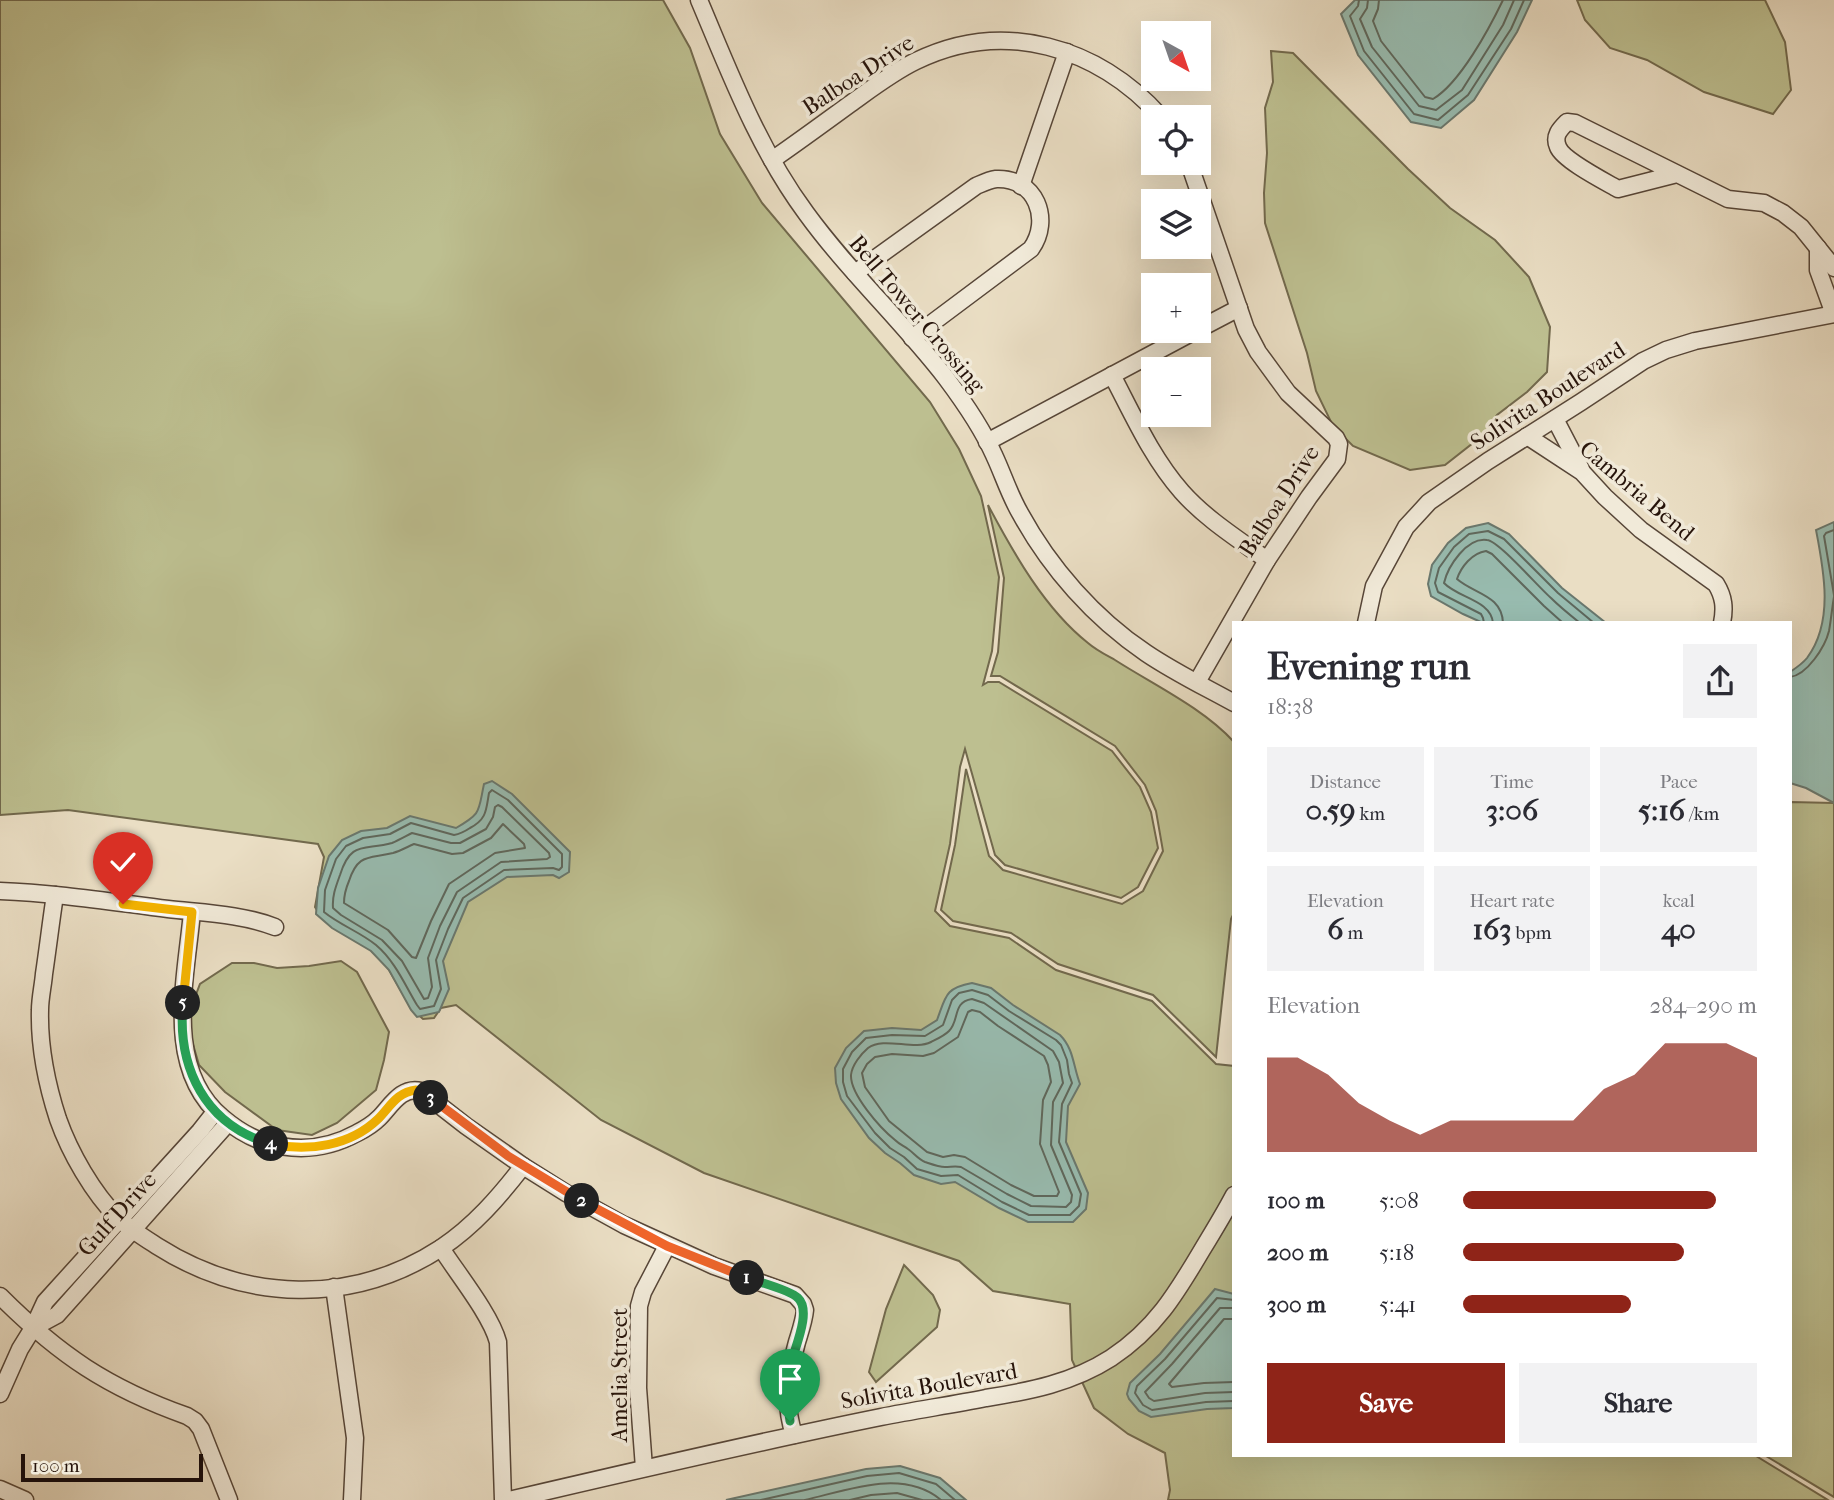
<!DOCTYPE html>
<html lang="en">
<head>
<meta charset="utf-8">
<style>
  :root { --surface:#fff; --page:#f2f2f3; --text:#2b2b33; --muted:#7c7c81; --accent:#8f2418 }
  body { margin:0; font-family:"IM FELL French Canon",serif; background:var(--page); color:var(--text); height:100vh; display:flex; flex-direction:column; font-size:26px; white-space:nowrap }
  * { box-sizing:border-box; margin:0 }
  p { font-size:23px; color:var(--muted) }
  .icon { flex:none; width:38px; height:38px; fill:none; stroke:currentColor; stroke-width:2; stroke-linecap:round; stroke-linejoin:round }
  .map { position:relative; flex:1; overflow:hidden }
  .details { position:absolute; left:1232px; top:621px; width:560px; height:836px; display:flex; flex-direction:column; background:var(--surface); border-radius:0px; box-shadow:0 7px 28px #0002 }
  .details>* { flex:none }
  .needle { width:46px; rotate:140deg }
  .controls { position:absolute; left:1141px; top:21px; display:grid; gap:14px }
  .controls a { display:grid; place-items:center; width:70px; height:70px; border-radius:0px; background:var(--surface); box-shadow:0 7px 28px #0002; font-size:35px }
  .scale { position:absolute; left:21px; bottom:18px; width:182px; box-sizing:border-box; padding-left:7px; border:4px solid #26130a; border-top:0; font-size:19px; line-height:24px; white-space:nowrap; color:#26130a; -webkit-text-stroke:5px #f1ead9; paint-order:stroke }
  .pin { position:absolute; display:grid; place-items:center; width:60px; height:60px; color:#fff; margin:-72px -30px; border-radius:50% 50% 50% 0; rotate:-45deg; box-shadow:0 0 7px #0007 }
  .pin .icon { rotate:45deg }
  .km { position:absolute; width:35px; height:35px; margin:-18px; border-radius:50%; background:#222; color:#fff; font-size:19px; line-height:35px; text-align:center }
  .round { display:grid; place-items:center; flex:none; width:74px; height:74px; border-radius:0px; background:var(--page) }
  .overview { display:flex; align-items:center; justify-content:space-between; height:119px; padding:0 35px }
  h1 { font-size:38px; font-weight:700; line-height:52px }
  .figures { display:grid; grid-template-columns:repeat(3,1fr); gap:10px; height:119px; padding:7px 35px }
  .figures div { display:grid; align-content:center; border-radius:0px; background:var(--page); text-align:center }
  .figures b { font-size:30px; font-weight:700 }
  .figures small { font-size:19px; font-weight:400 }
  .figures p { font-size:19px }
  .chart { height:196px; padding:14px 35px }
  .chart p { display:flex; justify-content:space-between }
  .chart svg { width:100%; height:126px; margin-top:7px; fill:var(--accent); opacity:.7 }
  .action { display:flex; gap:14px; margin-top:auto; padding:14px 35px }
  .action a { flex:1; height:80px; border-radius:0px; background:var(--accent); color:#fff; font-size:28px; font-weight:700; line-height:80px; text-align:center }
  .action a+a { background:var(--page); color:var(--text) }
  ul { padding:0 35px; list-style:none; font-size:23px }
  li { display:grid; grid-template-columns:112px 84px 1fr; align-items:center; height:52px }
  li i { height:18px; border-radius:9px; background:var(--accent) }
  .map>svg:first-child { display:block }
  .green { fill:#bdbf90; stroke:#72694d; stroke-width:2 }
  .water { fill:#98bcb0; stroke:#6a786e; stroke-width:2 }
  .lines { fill:none; stroke-linecap:round; stroke-linejoin:round }
  .shore { stroke:#5f685d; stroke-width:2 }
  .minor-casing { stroke:#574638; stroke-width:19 }
  .minor { stroke:#f1ead9; stroke-width:16 }
  .split-1-casing { stroke:#fff; stroke-width:14 }
  .split-2-casing { stroke:#fff; stroke-width:14 }
  .split-3-casing { stroke:#fff; stroke-width:14 }
  .split-4-casing { stroke:#fff; stroke-width:14 }
  .split-5-casing { stroke:#fff; stroke-width:14 }
  .split-6-casing { stroke:#fff; stroke-width:14 }
  .split-1 { stroke:#22a559; stroke-width:9 }
  .split-2 { stroke:#f0652b; stroke-width:9 }
  .split-3 { stroke:#f0652b; stroke-width:9 }
  .split-4 { stroke:#f5b400; stroke-width:9 }
  .split-5 { stroke:#22a559; stroke-width:9 }
  .split-6 { stroke:#f5b400; stroke-width:9 }
  .labels { text-anchor:middle; dominant-baseline:central; stroke-width:7; stroke-linejoin:round; paint-order:stroke }
  .street-label { font-size:23px; fill:#26130a; stroke:#f1ead9 }
</style>
</head>
<body>
<div class="map">
<svg width="1834" height="1500" viewBox="0 0 1834 1500">
  <rect width="100%" height="100%" fill="#eadec4"/>
  <filter id="stains"><feTurbulence type="fractalNoise" baseFrequency=".00286" numOctaves="4"/><feColorMatrix values="0 0 0 0 .2 0 0 0 0 .09 0 0 0 0 .02 0 0 0 .5 -.17"/></filter>
  <radialGradient id="worn" r=".72"><stop offset=".6" stop-color="#630" stop-opacity="0"/><stop offset="1" stop-color="#630" stop-opacity=".3"/></radialGradient>
  <g class="green">
    <path d="M0,0H663L690,48L720,134L762,203L930,402L959,449L981,496L999,577L992,651L983,685L988,682H999L1112,751L1140,787L1151,812L1158,848L1138,887L1121,898L1005,865L995,855L965,749L960,767L950,844L935,911L950,926L1009,938L1056,970L1152,1001L1216,1064L1234,1066V1456H1756L1828,1500H1168L1170,1490L1165,1453L1128,1434L1094,1408L1072,1360L1070,1304L993,1291L959,1261L704,1173L601,1120L456,1005L441,1008L434,1018L423,1019L411,1008L385,963L358,939L322,918L315,907L324,857L318,844L68,810L0,815Z"/>
    <path d="M1577,0H1765L1785,42L1791,90L1773,114L1704,92L1647,60L1610,48L1585,20Z"/>
    <path d="M1271,51L1293,53L1408,169L1450,208L1495,240L1529,277L1550,327L1547,372L1527,392L1497,415L1486,435L1482,436L1445,465L1410,470L1353,446L1333,426L1316,391L1307,353L1265,223L1264,193L1267,153L1265,108L1273,82Z"/>
    <path d="M988,505C1014,554 1045,609 1088,643C1096,650 1106,655 1115,660C1154,685 1203,708 1234,742V913L1231,919L1216,1057L1153,995L1058,964L1011,933L953,921L941,910L955,845L966,769L989,856L1003,870L1122,904L1143,891L1163,851L1156,811L1145,785L1115,746L1000,676H991L998,652L1004,578Z"/>
    <path d="M1790,802L1834,803V1497L1766,1456H1790Z"/>
    <path d="M341,961L357,972L389,1032L384,1060L376,1090L337,1123L312,1135L277,1130L225,1092L199,1065L188,1027L192,1005L200,984L232,963H254L277,968L309,966Z"/>
    <path d="M904,1265L933,1295L940,1310L937,1327L876,1382L869,1372L886,1309Z"/>
  </g>
  <g class="water">
    <path d="M1355,0H1532L1517,32L1474,100L1441,128L1411,122L1358,55L1341,14Z"/>
    <path d="M1834,522V803L1806,788L1790,783V672C1796,668 1803,663 1807,658C1834,622 1824,571 1816,530Z"/>
    <path d="M1488,523L1509,534L1562,588L1606,623H1483L1463,614L1431,596L1428,584L1432,565L1448,543L1466,528Z"/>
    <path d="M492,781L512,794L570,852L569,872L559,878L553,875L507,877L468,902L443,961L449,989L439,1012L417,1017L411,1010L389,970L371,951L332,928L316,914L318,888L329,856L342,840L361,831L387,828L410,816L456,828C482,813 478,812 484,784Z"/>
    <path d="M972,983L991,988L1013,1005L1060,1035C1074,1049 1073,1066 1080,1084L1068,1106L1066,1142L1088,1193L1086,1209L1073,1222H1028L999,1208L955,1182L941,1184L914,1175L900,1163L885,1153L869,1138L841,1099L836,1083L835,1068L846,1048L864,1031L892,1028L921,1030L937,1020C946,996 945,988 972,983Z"/>
    <path d="M1215,1289L1234,1294V1408L1207,1409L1151,1417L1139,1411L1129,1399L1127,1394L1130,1383L1160,1354Z"/>
    <path d="M900,1466L940,1478L966,1500H726L866,1469Z"/>
  </g>
  <g class="lines">
    <g class="shore">
      <path d="M1359,0L1358,6L1350,16L1364,51L1414,114L1438,120L1468,95L1511,29L1524,0"/>
      <path d="M1368,0L1367,8L1360,19L1372,47L1419,106L1436,110L1462,90L1503,25L1514,0"/>
      <path d="M1379,0L1378,9L1373,21L1381,41L1425,97L1433,99C1460,83 1489,29 1503,0"/>
      <path d="M1834,530L1826,533L1824,536L1834,595"/>
      <path d="M1484,623L1483,618L1481,614L1438,592L1435,583L1439,568L1454,547L1469,534L1488,531L1504,539L1558,593L1594,623"/>
      <path d="M1493,623C1491,600 1458,598 1444,583C1448,566 1467,537 1487,540C1499,541 1539,588 1551,598C1560,607 1570,615 1580,623"/>
      <path d="M1503,623C1502,595 1474,594 1457,579C1461,567 1472,553 1486,551L1492,554L1544,606L1563,623"/>
      <path d="M1790,677C1807,675 1825,647 1829,631C1831,620 1832,608 1834,597"/>
      <path d="M492,790L508,800L562,854V867L559,870L553,868L504,870L463,898L448,929L436,960L441,989L434,1006L420,1009L417,1005C405,985 395,961 376,945C360,932 340,925 324,912L325,890L336,859L346,846L363,838L390,834L411,823L454,835C460,834 464,832 470,828C487,819 486,810 489,793Z"/>
      <path d="M498,805L502,807L549,853L550,857L547,859L501,862L457,892L440,926L428,958L432,987L428,998L424,999L402,961L382,940L341,915L333,908C332,896 336,886 340,875C351,840 364,851 392,843C399,840 406,836 412,833L451,843H460L486,829L493,817L495,807Z"/>
      <path d="M503,824L524,844L525,848L495,853L449,884L431,921L416,958L412,957L388,930L344,903C344,895 346,888 349,881C358,853 369,859 393,853C400,851 407,847 414,844L452,854L463,853L491,838Z"/>
      <path d="M972,990L988,995L1009,1011L1056,1040L1061,1045L1067,1060L1069,1074L1072,1083L1062,1104L1059,1142L1081,1194L1079,1206L1070,1215H1029L1002,1202L958,1175L941,1176L917,1169L904,1157L890,1148L875,1133L847,1096L843,1082V1069L852,1052L866,1038L892,1035L925,1036L943,1025L952,1000L959,993Z"/>
      <path d="M972,999L984,1003L1053,1051L1059,1062L1063,1083L1053,1102L1051,1145L1072,1195L1071,1202L1066,1207L1031,1206L1007,1194L961,1167C955,1166 951,1167 945,1167C939,1167 931,1164 925,1162C918,1159 914,1153 908,1149C904,1146 899,1144 895,1140C880,1128 850,1094 851,1075C852,1065 861,1054 868,1048C884,1036 914,1051 931,1042C937,1039 944,1036 949,1031C960,1020 952,1002 972,999Z"/>
      <path d="M972,1010L980,1012L998,1026L1044,1056L1048,1065L1051,1082L1043,1100L1040,1144L1059,1192L1057,1196H1034L1011,1185L965,1157L954,1155L943,1157L927,1152L889,1121L865,1087L862,1073L867,1064L875,1057L892,1054L923,1056L934,1053L958,1037L968,1012Z"/>
      <path d="M1234,1300L1217,1298L1165,1359L1137,1386L1135,1393L1143,1405L1152,1410L1206,1402L1234,1401"/>
      <path d="M1234,1308H1220L1172,1364L1145,1392L1149,1398L1154,1401L1205,1393L1234,1392"/>
      <path d="M1234,1319H1224L1169,1384L1172,1387L1204,1383L1234,1382"/>
      <path d="M761,1500L867,1476L899,1473L936,1484L955,1500"/>
      <path d="M805,1500C848,1490 903,1468 941,1500"/>
      <path d="M850,1500L871,1495L897,1493L922,1500"/>
    </g>
    <g class="minor-casing">
      <g id="minor">
        <path d="M699,0C730,73 758,148 806,213C848,271 902,321 946,378C964,402 982,428 994,455C1003,474 1009,494 1020,513C1050,568 1094,618 1146,653C1174,672 1205,687 1234,703"/>
        <path d="M772,160C798,142 824,123 850,104C871,89 893,72 916,61C1004,18 1098,47 1161,117"/>
        <path d="M1189,163L1246,329L1258,352L1288,393L1336,438L1339,444L1337,459L1309,497L1267,560L1197,682"/>
        <path d="M1677,174L1618,189C1604,181 1563,160 1558,147C1553,136 1560,129 1567,122L1575,123L1728,199L1764,203L1783,213L1801,227L1834,268"/>
        <path d="M1021,186L1067,52"/>
        <path d="M1818,248V270L1834,314"/>
        <path d="M855,273L976,186C983,183 989,180 996,179C1036,177 1052,220 1031,249L912,338"/>
        <path d="M1199,329L1239,308"/>
        <path d="M1112,375C1133,415 1152,458 1182,492C1206,519 1238,539 1267,560"/>
        <path d="M1555,419L1581,469"/>
        <path d="M1527,436L1582,472L1605,497L1641,530L1716,584C1724,597 1725,608 1722,623"/>
        <path d="M987,442L1195,331"/>
        <path d="M1366,623L1374,586L1406,527L1429,502L1488,461L1581,402L1643,361L1666,350L1695,341L1834,314"/>
        <path d="M0,891C56,893 112,902 168,909C203,913 242,914 275,927"/>
        <path d="M55,895C51,921 48,947 44,974C43,986 40,998 40,1010C39,1047 47,1085 58,1119C70,1153 93,1193 118,1218C130,1229 143,1237 157,1246C245,1302 352,1306 441,1248C474,1226 499,1197 523,1166"/>
        <path d="M192,912C186,979 163,1069 223,1118C236,1129 249,1137 264,1142C296,1152 328,1149 357,1133C365,1129 373,1124 379,1118C391,1106 401,1086 421,1091L466,1126L523,1166L566,1193L624,1225L714,1266L795,1295L803,1304L805,1310C804,1321 800,1332 797,1342C788,1376 783,1400 794,1435"/>
        <path d="M441,1248C457,1273 491,1315 498,1342L503,1500"/>
        <path d="M334,1287L355,1438L352,1500"/>
        <path d="M0,1296C59,1355 108,1388 187,1416L195,1421L201,1429L229,1500"/>
        <path d="M33,1328L57,1315L228,1123"/>
        <path d="M0,1394L20,1349L33,1328L45,1302L200,1131L215,1112"/>
        <path d="M644,1468L638,1388L639,1306L643,1292L667,1246"/>
        <path d="M0,1489L25,1500"/>
        <path d="M509,1500C633,1471 757,1442 881,1417C916,1410 951,1405 986,1398C1030,1391 1072,1383 1111,1358C1155,1329 1176,1294 1202,1250C1213,1232 1224,1214 1234,1195"/>
      </g>
    </g>
    <use href="#minor" class="minor"/>
  </g>
  <g class="lines">
    <g class="split-1-casing">
      <path id="split-1" d="M747,1278C759,1282 790,1290 798,1298C813,1312 792,1353 789,1371C786,1388 787,1404 790,1421"/>
    </g>
    <g class="split-2-casing">
      <path id="split-2" d="M582,1201L667,1246L747,1278"/>
    </g>
    <g class="split-3-casing">
      <path id="split-3" d="M431,1098L508,1156L582,1201"/>
    </g>
    <g class="split-4-casing">
      <path id="split-4" d="M271,1144C308,1152 350,1146 378,1119C390,1107 397,1092 416,1090L431,1098"/>
    </g>
    <g class="split-5-casing">
      <path id="split-5" d="M183,1003C177,1068 205,1125 271,1144"/>
    </g>
    <g class="split-6-casing">
      <path id="split-6" d="M123,904L192,912L183,1003"/>
    </g>
    <use href="#split-1" class="split-1"/>
    <use href="#split-2" class="split-2"/>
    <use href="#split-3" class="split-3"/>
    <use href="#split-4" class="split-4"/>
    <use href="#split-5" class="split-5"/>
    <use href="#split-6" class="split-6"/>
  </g>
  <g class="labels">
    <g class="street-label">
      <text transform="translate(858 75) rotate(-33)">Balboa Drive</text>
      <text transform="translate(917 314) rotate(50)">Bell Tower Crossing</text>
      <text transform="translate(1548 396) rotate(-33)">Solivita Boulevard</text>
      <text transform="translate(1637 491) rotate(40)">Cambria Bend</text>
      <text transform="translate(1279 501) rotate(-57)">Balboa Drive</text>
      <text transform="translate(117 1214) rotate(-48)">Gulf Drive</text>
      <text transform="translate(619 1375) rotate(-90)">Amelia Street</text>
      <text transform="translate(929 1386) rotate(-10)">Solivita Boulevard</text>
    </g>
  </g>
  <rect width="100%" height="100%" filter="url(#stains)"/>
  <rect width="100%" height="100%" fill="url(#worn)"/>
</svg>
<div class="controls">
<a><svg class="needle" viewBox="-14 -14 28 28"><path d="M0-13l5 13h-10z" fill="#e53935"/><path d="M0 13l5-13h-10z" fill="#7c7c81"/></svg></a>
<a><svg class="icon" aria-label="locate" viewBox="0 0 24 24"><circle cx="12" cy="12" r="6"/><path d="M12 2v4M12 18v4M2 12h4M18 12h4"/></svg></a>
<a><svg class="icon" aria-label="layers" viewBox="0 0 24 24"><path d="M12 4l9 5-9 5-9-5zM3 14l9 5 9-5"/></svg></a>
<a>+</a>
<a>−</a>
</div>
<div class="scale">100 m</div>
<div class="pin" style="left:790px;top:1421px;background:#1e9e55"><svg class="icon" aria-label="arrive" viewBox="0 0 24 24"><path d="M6 21V4h12l-3 4 3 4H6"/></svg></div>
<div class="pin" style="left:123px;top:904px;background:#d93025"><svg class="icon" aria-label="check" viewBox="0 0 24 24"><path d="M5 12l5 5 9-10"/></svg></div>
<b class="km" style="left:747px;top:1278px">1</b>
<b class="km" style="left:582px;top:1201px">2</b>
<b class="km" style="left:431px;top:1098px">3</b>
<b class="km" style="left:271px;top:1144px">4</b>
<b class="km" style="left:183px;top:1003px">5</b>
<section class="details">
<div class="overview"><div><h1>Evening run</h1><p>18:38</p></div><a class="round"><svg class="icon" aria-label="share" viewBox="0 0 24 24"><path d="M12 15V3M7 8l5-5 5 5M5 13v7h14v-7"/></svg></a></div>
<div class="figures">
<div><p>Distance</p><b>0.59<small> km</small></b></div>
<div><p>Time</p><b>3:06</b></div>
<div><p>Pace</p><b>5:16<small> /km</small></b></div>
</div>
<div class="figures">
<div><p>Elevation</p><b>6<small> m</small></b></div>
<div><p>Heart rate</p><b>163<small> bpm</small></b></div>
<div><p>kcal</p><b>40</b></div>
</div>
<div class="chart"><p><span>Elevation</span>284–290 m</p>
<svg viewBox="0 0 160 44" preserveAspectRatio="none"><path d="M0 44V11L10 11L20 17L30 27L40 33L50 38L60 33L70 33L80 33L90 33L100 33L110 22L120 17L130 6L140 6L150 6L160 11V44z"/></svg>
</div>
<ul>
<li><b>100 m</b>5:08<i style="width:86%"></i></li>
<li><b>200 m</b>5:18<i style="width:75%"></i></li>
<li><b>300 m</b>5:41<i style="width:57%"></i></li>
</ul>
<div class="action"><a>Save</a><a>Share</a></div>
</section>
</div>
</body>
</html>
